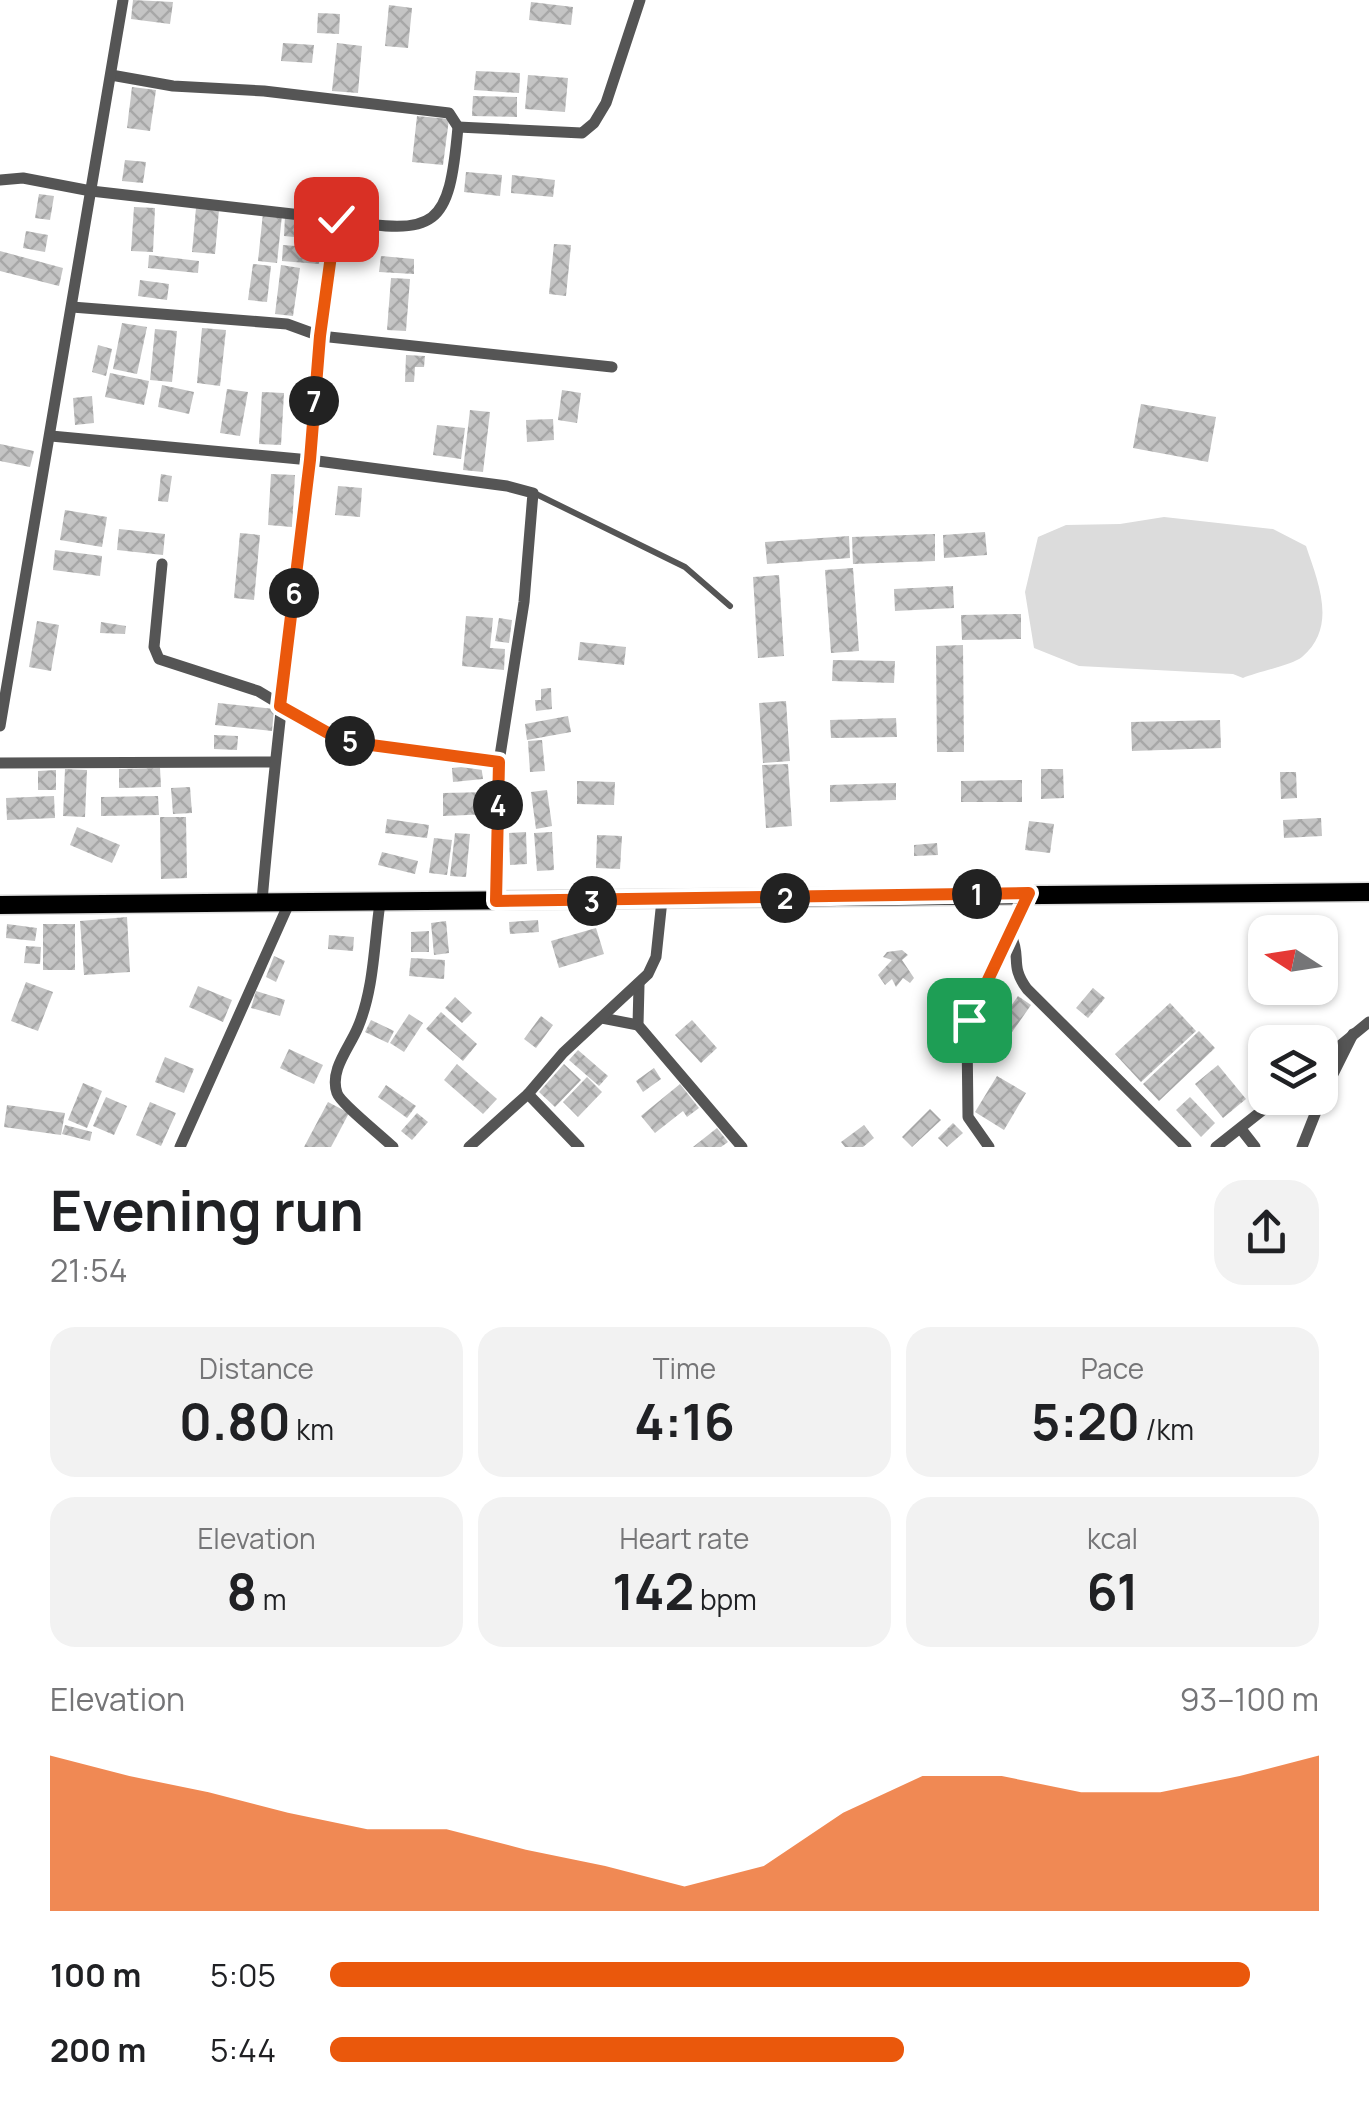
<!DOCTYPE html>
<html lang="en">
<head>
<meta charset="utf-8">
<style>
  :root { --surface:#fff; --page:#f2f2f2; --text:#202124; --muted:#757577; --accent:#ea580c }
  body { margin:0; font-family:Manrope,sans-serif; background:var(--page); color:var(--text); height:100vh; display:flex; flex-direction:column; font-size:38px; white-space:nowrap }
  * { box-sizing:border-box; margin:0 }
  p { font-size:32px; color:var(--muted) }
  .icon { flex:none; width:55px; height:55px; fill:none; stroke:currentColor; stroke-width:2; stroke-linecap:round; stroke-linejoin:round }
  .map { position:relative; height:1147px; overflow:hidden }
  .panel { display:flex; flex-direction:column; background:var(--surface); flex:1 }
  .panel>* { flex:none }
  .needle { width:65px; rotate:282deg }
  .tools { position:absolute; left:1248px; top:915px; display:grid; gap:20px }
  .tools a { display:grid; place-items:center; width:90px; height:90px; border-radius:20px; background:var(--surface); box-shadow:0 2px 8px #0004; font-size:50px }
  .pin { position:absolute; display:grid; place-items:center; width:85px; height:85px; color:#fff; margin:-42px; border-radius:20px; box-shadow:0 5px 15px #0006 }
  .km { position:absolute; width:50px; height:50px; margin:-25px; border-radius:50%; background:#222; color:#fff; font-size:28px; line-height:50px; text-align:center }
  .round { display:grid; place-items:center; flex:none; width:105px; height:105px; border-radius:30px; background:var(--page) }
  .headline { display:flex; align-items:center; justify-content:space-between; height:170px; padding:0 50px }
  h1 { font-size:55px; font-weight:700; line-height:75px }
  .figures { display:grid; grid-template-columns:repeat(3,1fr); gap:15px; height:170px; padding:10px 50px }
  .figures div { display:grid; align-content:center; border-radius:25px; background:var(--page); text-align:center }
  .figures b { font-size:50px; font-weight:700 }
  .figures small { font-size:28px; font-weight:400 }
  .figures p { font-size:28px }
  .chart { height:280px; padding:20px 50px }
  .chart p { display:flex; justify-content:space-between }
  .chart svg { width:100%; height:180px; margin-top:10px; fill:var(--accent); opacity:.7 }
  ul { padding:0 50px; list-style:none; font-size:32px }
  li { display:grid; grid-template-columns:160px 120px 1fr; align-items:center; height:75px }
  li i { height:25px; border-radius:12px; background:var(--accent) }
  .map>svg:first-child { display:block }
  .pitch { fill:#dcdcdc }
  .building { fill:url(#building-cross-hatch) }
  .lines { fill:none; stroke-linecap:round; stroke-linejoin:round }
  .primary-casing { stroke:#dbdbdb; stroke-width:21 }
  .service { stroke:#555; stroke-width:6 }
  .minor { stroke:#555; stroke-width:11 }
  .primary { stroke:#000; stroke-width:18 }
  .route-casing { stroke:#fff; stroke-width:20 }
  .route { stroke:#ea580c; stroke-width:12 }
</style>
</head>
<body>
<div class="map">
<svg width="1369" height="1147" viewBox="0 0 1369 1147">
  <defs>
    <pattern id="building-cross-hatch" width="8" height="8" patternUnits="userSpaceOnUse" patternTransform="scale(2.5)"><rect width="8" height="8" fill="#c4c4c4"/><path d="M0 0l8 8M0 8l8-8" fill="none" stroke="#a7a7a7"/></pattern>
  </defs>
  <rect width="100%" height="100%" fill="#fff"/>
  <path class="pitch" d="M1164,517L1273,529L1306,546C1318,582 1338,627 1302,657C1292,665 1257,672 1243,678L1233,674L1079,666L1034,648L1025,592L1038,537L1066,525L1120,524Z"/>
  <g class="building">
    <path d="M133,0L173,2L170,24L131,19Z"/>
    <path d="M531,2L573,7L571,25L529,20Z"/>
    <path d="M389,5L412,8L408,48L385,46Z"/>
    <path d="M318,13L340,14L339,34L317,33Z"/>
    <path d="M283,43L314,45L312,63L281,61Z"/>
    <path d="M337,43L362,46L358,93L332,91Z"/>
    <path d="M476,71L520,73L519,93L474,90Z"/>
    <path d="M528,75L568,78L565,112L525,109Z"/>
    <path d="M132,87L156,90L150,131L127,128Z"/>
    <path d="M473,96L517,97V117L472,116Z"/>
    <path d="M417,116L449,119L443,165L412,162Z"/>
    <path d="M125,160L146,162L143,183L122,181Z"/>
    <path d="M466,172L502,175L500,196L464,192Z"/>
    <path d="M512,175L555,180L553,197L511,193Z"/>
    <path d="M39,194L54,196L50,220L35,218Z"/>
    <path d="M134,207L155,208L153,252L131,251Z"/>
    <path d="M196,208L219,210L215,254L192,252Z"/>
    <path d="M263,213L282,215L277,263L258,261Z"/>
    <path d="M285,217L317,219L315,239L284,236Z"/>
    <path d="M26,231L48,235L45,252L23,248Z"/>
    <path d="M554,244L571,245L566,296L549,294Z"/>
    <path d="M283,245L321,248L319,264L282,261Z"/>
    <path d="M0,251L63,268L59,286L0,271Z"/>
    <path d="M149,255L199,261L198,273L148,268Z"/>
    <path d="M381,256L414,259V274L379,272Z"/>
    <path d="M253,264L271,266L267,302L248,300Z"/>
    <path d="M281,265L300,268L293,316L275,314Z"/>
    <path d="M391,278L410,279L406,331L387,330Z"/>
    <path d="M140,280L169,284L167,300L138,296Z"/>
    <path d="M122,323L147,327L137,374L113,369Z"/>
    <path d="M202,328L226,330L220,386L197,383Z"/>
    <path d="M155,329L177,331L172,382L150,380Z"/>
    <path d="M98,345L112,349L106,376L92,372Z"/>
    <path d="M406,355L425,356L424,367H415L414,382H405Z"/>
    <path d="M110,373L149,381L144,405L105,397Z"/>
    <path d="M162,385L194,392L189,414L158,407Z"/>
    <path d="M227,389L248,392L240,436L220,433Z"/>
    <path d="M562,390L581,393L577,423L558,420Z"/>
    <path d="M262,392L284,393L281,445L259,444Z"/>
    <path d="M92,396L94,423L75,425L73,398Z"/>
    <path d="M1141,404L1216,417L1208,462L1133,448Z"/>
    <path d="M470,410L490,412L483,472L463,470Z"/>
    <path d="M553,419L554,440L527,442L526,420Z"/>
    <path d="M437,425L465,428L461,459L433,455Z"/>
    <path d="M0,444L34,451L30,467L0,461Z"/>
    <path d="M161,474L172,476L168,502L158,501Z"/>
    <path d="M271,474L295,475L292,527L268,525Z"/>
    <path d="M338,486L362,488L360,517L335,515Z"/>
    <path d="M65,510L107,517L102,547L60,540Z"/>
    <path d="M119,529L165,534L163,555L117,550Z"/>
    <path d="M985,532L987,555L944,558L943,535Z"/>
    <path d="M240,533L260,535L254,600L234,598Z"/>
    <path d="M935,534V561L853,564L852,537Z"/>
    <path d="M849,536L850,558L767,564L765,542Z"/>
    <path d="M55,550L102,556L100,576L53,570Z"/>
    <path d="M853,568L859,651L831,653L825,570Z"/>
    <path d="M779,575L784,656L758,658L753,577Z"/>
    <path d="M953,586L954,608L895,611L894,589Z"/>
    <path d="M1021,614V639L962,640L961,615Z"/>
    <path d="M466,616L493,618L490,648L505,649L504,670L462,666Z"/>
    <path d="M499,618L512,620L509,643L495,641Z"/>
    <path d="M37,621L59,625L51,671L29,667Z"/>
    <path d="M101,622L126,626L125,634L100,633Z"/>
    <path d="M580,642L626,647L624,665L578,660Z"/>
    <path d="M963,645L964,752H937L936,646Z"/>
    <path d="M833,660L895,661L894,683L832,681Z"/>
    <path d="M551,688L552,709L536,711L535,700H541V689Z"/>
    <path d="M786,701L790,761L763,763L759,703Z"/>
    <path d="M218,703L274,709L272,731L215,725Z"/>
    <path d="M568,716L571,732L527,740L525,724Z"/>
    <path d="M896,718L897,737L831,738L830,720Z"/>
    <path d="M1220,720L1221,748L1132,751L1131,722Z"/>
    <path d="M214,735L238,736L237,750L214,749Z"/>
    <path d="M542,740L545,771L530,772L528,741Z"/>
    <path d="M788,764L792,826L766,828L762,765Z"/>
    <path d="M481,765L483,779L453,782L452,768Z"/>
    <path d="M160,768L161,787L119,788V769Z"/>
    <path d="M65,769L87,770L85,817L63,816Z"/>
    <path d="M1041,769H1063L1064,798L1041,799Z"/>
    <path d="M56,770V790H38V771Z"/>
    <path d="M1280,772H1296L1297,798L1281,799Z"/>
    <path d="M1022,780V802H961V781Z"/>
    <path d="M577,781L615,782L614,805L577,804Z"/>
    <path d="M896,783V800L830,802V785Z"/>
    <path d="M190,787L192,813L173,814L171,788Z"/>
    <path d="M547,790L552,826L536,829L531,792Z"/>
    <path d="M491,792L492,814L443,816V793Z"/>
    <path d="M54,796L55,818L7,820L6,798Z"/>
    <path d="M158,796L159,815L101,816V797Z"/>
    <path d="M160,817H186L187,878L161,879Z"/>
    <path d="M1321,818L1322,836L1284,838L1283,820Z"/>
    <path d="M387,819L429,825L427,838L385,833Z"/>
    <path d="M1029,821L1054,824L1050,853L1025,850Z"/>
    <path d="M77,827L120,845L112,863L70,845Z"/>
    <path d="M526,832L527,864L510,865L509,833Z"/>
    <path d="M552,832L554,870L537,871L534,833Z"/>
    <path d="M455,833L470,834L466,877L450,876Z"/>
    <path d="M597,835L622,836L620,869L596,868Z"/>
    <path d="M434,838L452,840L447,875L429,873Z"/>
    <path d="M937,843L938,855L914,856V845Z"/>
    <path d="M382,852L418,861L415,874L378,865Z"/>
    <path d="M127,917L130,972L84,975L80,921Z"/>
    <path d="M538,920L539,932L510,934L509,922Z"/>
    <path d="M446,921L449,953L434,955L431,923Z"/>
    <path d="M7,924L37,928L35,941L6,938Z"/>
    <rect x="43" y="924" width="32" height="46"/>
    <path d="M596,928L604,954L559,968L551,941Z"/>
    <path d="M429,931V952H411V932Z"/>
    <path d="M329,935L354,937L353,951L328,949Z"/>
    <path d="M26,946L41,947L40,964L24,963Z"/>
    <path d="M902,950L908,955L902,960L914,978L910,983L903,978L896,987L892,979L885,985L878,975L892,960L883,957L887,952Z"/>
    <path d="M274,956L285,961L276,982L266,977Z"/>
    <path d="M411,958L445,960L444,979L409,976Z"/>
    <path d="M26,982L53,992L38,1031L11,1021Z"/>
    <path d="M1003,985L1010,989L995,1017L988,1013Z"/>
    <path d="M198,986L232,1000L223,1022L189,1007Z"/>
    <path d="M1093,988L1105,998L1088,1018L1076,1008Z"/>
    <path d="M256,991L285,1000L280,1016L251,1008Z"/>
    <path d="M1018,996L1031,1005L1010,1035L997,1026Z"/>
    <path d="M455,997L472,1013L462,1023L445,1008Z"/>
    <path d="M1170,1003L1196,1031L1141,1082L1115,1054Z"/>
    <path d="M441,1012L477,1044L463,1061L426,1029Z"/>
    <path d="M409,1014L423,1023L404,1052L390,1043Z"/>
    <path d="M541,1016L553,1025L536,1048L524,1039Z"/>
    <path d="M371,1020L394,1031L388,1043L365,1032Z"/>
    <path d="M692,1020L717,1048L701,1063L675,1035Z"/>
    <path d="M1199,1031L1215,1048L1159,1101L1143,1084Z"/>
    <path d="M289,1049L323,1065L314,1084L280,1068Z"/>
    <path d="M578,1050L608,1076L599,1086L569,1060Z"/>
    <path d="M165,1057L194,1069L184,1093L155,1082Z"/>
    <path d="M457,1064L497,1099L483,1114L444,1080Z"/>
    <path d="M564,1064L581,1080L555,1107L539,1092Z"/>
    <path d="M1218,1065L1246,1099L1223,1118L1195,1084Z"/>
    <path d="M654,1068L661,1079L643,1092L636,1081Z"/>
    <path d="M997,1076L1026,1093L1004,1130L975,1112Z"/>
    <path d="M587,1077L602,1092L578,1117L563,1102Z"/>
    <path d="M83,1083L102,1091L87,1128L68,1120Z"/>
    <path d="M680,1084L699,1108L687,1117L683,1111L655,1133L641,1116Z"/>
    <path d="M386,1085L416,1106L407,1118L378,1097Z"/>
    <path d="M106,1097L127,1106L114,1135L93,1126Z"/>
    <path d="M1190,1097L1215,1123L1201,1137L1176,1110Z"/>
    <path d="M150,1102L176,1113L161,1146L136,1135Z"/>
    <path d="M328,1102L349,1113L331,1147H304Z"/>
    <path d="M7,1105L65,1113L61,1135L4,1127Z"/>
    <path d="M930,1109L941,1120L912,1147L902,1137Z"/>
    <path d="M417,1113L428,1122L412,1140L401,1131Z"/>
    <path d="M953,1123L963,1133L947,1147L938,1138Z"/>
    <path d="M65,1125L92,1132L90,1141L62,1134Z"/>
    <path d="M864,1125L874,1138L863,1147H845L841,1142Z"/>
    <path d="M717,1128L728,1142L721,1147H693Z"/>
  </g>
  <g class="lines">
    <g class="primary-casing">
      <path id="primary" d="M0,905L1369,892"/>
    </g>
    <path class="service" d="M534,493L685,567L730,606"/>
    <g class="minor">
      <path d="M111,75L173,86L264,91L449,113L458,127C449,227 438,237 336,219"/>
      <path d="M458,127L582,133L594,123L606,103L640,0"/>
      <path d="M0,180L23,178L91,191L336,219L320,336L287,324L72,307"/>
      <path d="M51,436L310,460L507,486L533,493L524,602L499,762L496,901"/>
      <path d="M162,564L154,647L159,659L258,691L328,733L356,743L499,762"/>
      <path d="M0,726L123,0"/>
      <path d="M0,763L274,762"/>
      <path d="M262,901C278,712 305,525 320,336L612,367"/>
      <path d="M380,903C374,944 374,989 358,1027C350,1047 329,1070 337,1093C340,1103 382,1136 393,1147"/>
      <path d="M1011,936C1022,957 1009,965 1027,989L1186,1147"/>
      <path d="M639,985L638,1025L742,1147"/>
      <path d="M602,1018L638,1025"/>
      <path d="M1320,1062L1369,1022"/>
      <path d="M528,1094L579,1147"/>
      <path d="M1241,1129L1255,1147"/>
      <path d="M180,1147L290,901"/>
      <path d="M469,1147L528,1094L563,1053L648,974L656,957L662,900"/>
      <path d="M989,1147L968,1117L967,1033L975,1003L1011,936L1029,893"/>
      <path d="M1216,1147L1278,1098"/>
      <path d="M1302,1147L1323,1094L1353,1034"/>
    </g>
    <use href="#primary" class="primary"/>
  </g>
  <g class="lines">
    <g class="route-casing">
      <path id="route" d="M336,219L320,336L310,460L280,706L328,733L356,743L499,762L496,901L1029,893L969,1020"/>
    </g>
    <use href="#route" class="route"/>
  </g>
</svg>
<div class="tools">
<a><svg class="needle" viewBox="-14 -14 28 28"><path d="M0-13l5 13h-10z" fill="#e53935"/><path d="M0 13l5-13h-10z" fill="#757577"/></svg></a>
<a><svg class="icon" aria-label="layers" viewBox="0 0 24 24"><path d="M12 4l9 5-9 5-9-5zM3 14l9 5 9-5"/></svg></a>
</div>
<div class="pin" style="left:969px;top:1020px;background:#1e9e55"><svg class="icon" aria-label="arrive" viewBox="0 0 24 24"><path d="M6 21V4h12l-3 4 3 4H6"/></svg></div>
<div class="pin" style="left:336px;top:219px;background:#d93025"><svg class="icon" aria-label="check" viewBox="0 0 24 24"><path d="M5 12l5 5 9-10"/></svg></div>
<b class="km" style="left:977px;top:894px">1</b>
<b class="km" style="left:785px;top:898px">2</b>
<b class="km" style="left:592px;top:901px">3</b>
<b class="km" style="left:498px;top:805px">4</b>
<b class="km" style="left:350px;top:741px">5</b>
<b class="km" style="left:294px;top:593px">6</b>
<b class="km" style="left:314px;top:401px">7</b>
</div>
<section class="panel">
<div class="headline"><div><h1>Evening run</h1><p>21:54</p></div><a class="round"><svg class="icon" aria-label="share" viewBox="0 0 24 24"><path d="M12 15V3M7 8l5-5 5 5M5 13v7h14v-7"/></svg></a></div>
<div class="figures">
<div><p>Distance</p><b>0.80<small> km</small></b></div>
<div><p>Time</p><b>4:16</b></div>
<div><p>Pace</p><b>5:20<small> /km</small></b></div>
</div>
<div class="figures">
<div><p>Elevation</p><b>8<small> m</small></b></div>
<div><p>Heart rate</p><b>142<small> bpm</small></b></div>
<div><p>kcal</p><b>61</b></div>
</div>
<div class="chart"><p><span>Elevation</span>93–100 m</p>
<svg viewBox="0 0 160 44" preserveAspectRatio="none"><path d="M0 44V6L10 11L20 15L30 20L40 24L50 24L60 29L70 33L80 38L90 33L100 20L110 11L120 11L130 15L140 15L150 11L160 6V44z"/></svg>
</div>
<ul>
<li><b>100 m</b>5:05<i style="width:93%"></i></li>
<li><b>200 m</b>5:44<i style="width:58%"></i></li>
</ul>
</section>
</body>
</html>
